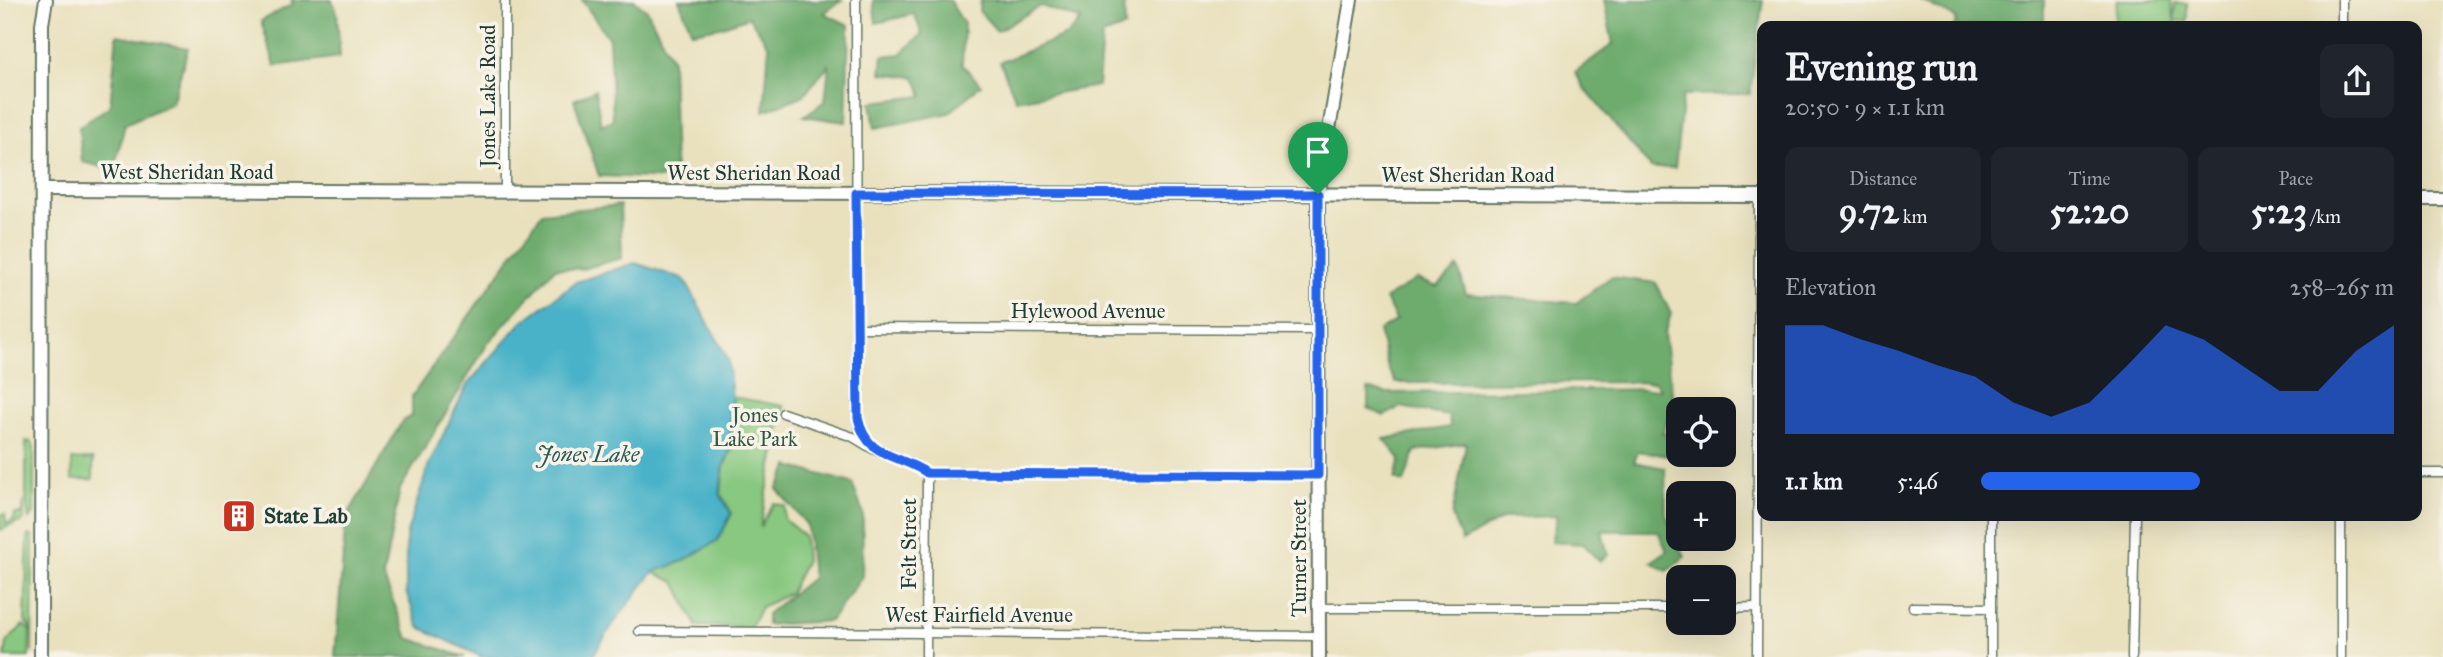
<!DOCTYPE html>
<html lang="en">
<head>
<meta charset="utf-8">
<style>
  :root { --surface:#171b24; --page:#20242c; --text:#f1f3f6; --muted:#9ea1a6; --accent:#2563eb }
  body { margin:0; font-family:"IM FELL Great Primer",serif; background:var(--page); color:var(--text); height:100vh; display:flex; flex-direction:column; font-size:26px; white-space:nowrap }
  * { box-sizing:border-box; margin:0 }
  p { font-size:23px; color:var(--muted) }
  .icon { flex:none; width:38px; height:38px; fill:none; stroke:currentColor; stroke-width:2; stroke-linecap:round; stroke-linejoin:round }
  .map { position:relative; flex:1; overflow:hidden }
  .sheet { position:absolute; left:1757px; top:21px; width:665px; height:500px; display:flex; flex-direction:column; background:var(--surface); border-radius:14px; box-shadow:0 7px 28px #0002 }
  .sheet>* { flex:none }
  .controls { position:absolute; left:1666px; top:397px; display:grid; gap:14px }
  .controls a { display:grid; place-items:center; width:70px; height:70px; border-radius:14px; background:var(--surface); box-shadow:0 7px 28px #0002; font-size:35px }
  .pin { position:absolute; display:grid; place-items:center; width:60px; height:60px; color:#fff; margin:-72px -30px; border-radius:50% 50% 50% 0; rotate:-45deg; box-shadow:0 0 7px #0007 }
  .pin .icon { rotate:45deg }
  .round { display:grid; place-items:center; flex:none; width:74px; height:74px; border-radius:14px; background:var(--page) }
  .head { display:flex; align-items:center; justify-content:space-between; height:119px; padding:0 28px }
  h1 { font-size:38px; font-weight:800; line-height:52px }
  .stats { display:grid; grid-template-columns:repeat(3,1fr); gap:10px; height:119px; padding:7px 28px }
  .stats div { display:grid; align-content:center; border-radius:14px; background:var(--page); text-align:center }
  .stats b { font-size:35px; font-weight:800 }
  .stats small { font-size:19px; font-weight:400 }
  .stats p { font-size:19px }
  .chart { height:196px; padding:14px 28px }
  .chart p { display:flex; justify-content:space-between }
  .chart svg { width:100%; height:126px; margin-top:7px; fill:var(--accent); opacity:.7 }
  ul { padding:0 28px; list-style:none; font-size:23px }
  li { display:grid; grid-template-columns:112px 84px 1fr; align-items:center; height:52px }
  li i { height:18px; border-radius:9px; background:var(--accent) }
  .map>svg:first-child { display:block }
  .green { fill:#88c880; stroke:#54825a; stroke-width:2 }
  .forest { fill:#6eac6e; stroke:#467451; stroke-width:2 }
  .water { fill:#4ab2c8; stroke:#34787e; stroke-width:2 }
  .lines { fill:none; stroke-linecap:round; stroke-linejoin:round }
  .street-casing { stroke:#667664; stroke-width:11 }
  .secondary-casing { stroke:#667664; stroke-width:16 }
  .street { stroke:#fff; stroke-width:8 }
  .secondary { stroke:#fff; stroke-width:12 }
  .route-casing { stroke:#fff; stroke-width:14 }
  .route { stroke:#2563eb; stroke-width:9 }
  .labels { text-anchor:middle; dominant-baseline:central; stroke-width:7; stroke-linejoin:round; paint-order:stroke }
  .street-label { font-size:21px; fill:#1f3d34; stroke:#f7f3e8 }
  .park-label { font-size:21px; fill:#345943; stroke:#f7f3e8 }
  .poi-label { font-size:21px; font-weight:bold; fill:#1f3d34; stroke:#f7f3e8; text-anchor:start }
  .water-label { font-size:23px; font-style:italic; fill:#2a5a59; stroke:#f7f3e8 }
</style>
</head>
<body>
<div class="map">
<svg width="2443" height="657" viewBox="0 0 2443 657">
  <rect width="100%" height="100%" fill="#f7f3e8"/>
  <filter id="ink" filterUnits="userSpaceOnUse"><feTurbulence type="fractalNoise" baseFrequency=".0143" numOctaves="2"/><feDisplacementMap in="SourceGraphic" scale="14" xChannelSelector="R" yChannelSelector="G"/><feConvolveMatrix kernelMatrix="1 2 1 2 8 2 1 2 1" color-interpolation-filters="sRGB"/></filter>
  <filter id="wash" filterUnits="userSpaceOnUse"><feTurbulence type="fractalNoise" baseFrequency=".00686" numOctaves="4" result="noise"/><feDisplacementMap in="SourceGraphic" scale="28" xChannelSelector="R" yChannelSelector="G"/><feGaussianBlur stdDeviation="1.57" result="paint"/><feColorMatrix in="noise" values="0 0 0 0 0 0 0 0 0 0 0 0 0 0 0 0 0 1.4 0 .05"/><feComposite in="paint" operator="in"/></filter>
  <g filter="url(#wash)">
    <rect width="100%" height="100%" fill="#e9e1be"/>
    <g class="green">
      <path d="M2117,0H2171L2175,25L2114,26Z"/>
      <rect x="2175" y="4" width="12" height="17"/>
      <path d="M733,397L784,406L760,527L774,503L785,506L784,519L804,536L806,560L790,593L761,607L751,627L697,626L675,582L653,572L683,561L718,540L732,514L721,494L724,467L731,451Z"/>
      <path d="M26,441L31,442L34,447V514L29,519L26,502Z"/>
      <path d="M93,459V479L72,480V460Z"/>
      <path d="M23,501L24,520L0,530V515L5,514L6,524L14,520L15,514H23Z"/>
      <path d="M28,535L32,536L33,540L32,653V630L25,621Z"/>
      <path d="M23,625L30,630L29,657H5L7,642Z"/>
    </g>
    <g class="forest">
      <path d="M291,0H332L337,12L340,57L275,66L261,21L293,4Z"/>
      <path d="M582,0H634L647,10L672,60L675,179L599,176L574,100L595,90L601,125L613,120L609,39Z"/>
      <path d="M679,0H842L824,13L849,25L846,122L804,116L825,101L829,65L803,96L764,111L769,46L749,17L720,27L692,32Z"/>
      <path d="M873,0H949L964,24L962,64L981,85L949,113L875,128L871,102L923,96L915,77L881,73L883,56L901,54L922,34L914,14L876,23Z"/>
      <path d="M981,0H1124L1125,27L1102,35L1098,86L1016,100L1000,62L1067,35L1081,20L1041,6L997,31L979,11Z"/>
      <path d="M1604,0H1763L1750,94L1683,95L1675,168H1651L1584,88L1575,72L1613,44Z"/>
      <path d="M1921,0H2044V26H1954L1957,19Z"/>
      <path d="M117,35L188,48L172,103L125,124L114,170L82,162L79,127L110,106Z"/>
      <path d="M620,205L622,258L582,269L555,268L488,343L400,489L383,576L408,638L465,657H335L346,518L402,422L412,415V396L542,213Z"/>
      <path d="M1458,267L1466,294L1576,303L1611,277L1656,283L1671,314L1664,334L1674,407L1662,433L1678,436V455H1687V459L1638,451L1634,462L1665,468L1666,515L1685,557L1667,571L1651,562L1667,551L1658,531H1602L1608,555L1599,561L1583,544L1551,542L1557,516L1505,518L1462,541L1452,516L1466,443L1415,451L1404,482L1395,479L1400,459L1384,439L1450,427L1449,416L1401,407L1384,416L1368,408V389L1386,393L1660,389L1655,382L1396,383L1388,369L1379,331L1396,320L1385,299L1417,279L1437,287Z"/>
      <path d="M789,466L852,483L863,513L862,577L830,621L767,625V614L812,578L807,525L777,489Z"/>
    </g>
    <path class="water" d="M635,263L684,279L728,359L732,398L730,451L723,467L720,494L731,514L718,540L683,561L653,572L613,624L592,657H482L419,627L406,592V536L429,464L467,385L521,323L576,282Z"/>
  </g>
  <g filter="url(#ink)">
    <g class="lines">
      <g class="street-casing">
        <g id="street">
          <path d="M505,0V192"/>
          <path d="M856,0L857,405L860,431L870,445"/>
          <path d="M2342,26V0"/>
          <path d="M857,328L1318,330"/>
          <path d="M783,413L853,437L873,449L915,465L927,473L1318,475"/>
          <path d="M2417,473H2443"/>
          <path d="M1913,607L1991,608"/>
          <path d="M1318,608H1678"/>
          <path d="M1724,608L1757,607"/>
          <path d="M639,631L1318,636"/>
          <path d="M926,657L927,473"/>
          <path d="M1757,657L1759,196"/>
          <path d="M1991,657V516"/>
          <path d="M2132,657L2135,516"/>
          <path d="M2341,657V516"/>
        </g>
      </g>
      <g class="secondary-casing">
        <g id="secondary">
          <path d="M42,190L1762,196"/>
          <path d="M2417,199H2443"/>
          <path d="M41,657L42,24L46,0"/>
          <path d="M1319,657L1318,194L1351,0"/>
        </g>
      </g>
      <use href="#street" class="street"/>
      <use href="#secondary" class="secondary"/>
    </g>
  </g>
  <g class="lines" filter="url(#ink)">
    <g class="route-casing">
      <path id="route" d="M856,193L1318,194V475L927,473C897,453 867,459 858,418Z"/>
    </g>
    <use href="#route" class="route"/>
  </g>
  <defs>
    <g id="building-square" transform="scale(1.75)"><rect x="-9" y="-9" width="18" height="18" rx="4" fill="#c8321e" stroke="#f7f3e8"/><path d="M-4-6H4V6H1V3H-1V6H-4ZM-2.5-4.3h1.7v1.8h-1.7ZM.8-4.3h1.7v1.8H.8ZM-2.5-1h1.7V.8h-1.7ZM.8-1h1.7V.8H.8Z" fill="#fff"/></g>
  </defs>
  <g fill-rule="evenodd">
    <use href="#building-square" x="239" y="516"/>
  </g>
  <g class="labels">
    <g class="street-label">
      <text transform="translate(488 96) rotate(-90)">Jones Lake Road</text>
      <text x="187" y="172">West Sheridan Road</text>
      <text x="754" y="173">West Sheridan Road</text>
      <text x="1468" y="175">West Sheridan Road</text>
      <text x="1088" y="311">Hylewood Avenue</text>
      <text transform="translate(909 544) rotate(-90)">Felt Street</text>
      <text transform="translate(1299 558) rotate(-90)">Turner Street</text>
      <text x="979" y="615">West Fairfield Avenue</text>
    </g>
    <g class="park-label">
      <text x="755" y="415">Jones<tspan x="755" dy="24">Lake Park</tspan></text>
    </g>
    <g class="poi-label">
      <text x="264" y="516">State Lab</text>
    </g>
    <g class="water-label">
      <text x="588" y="454">Jones Lake</text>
    </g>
  </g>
</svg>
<div class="controls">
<a><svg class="icon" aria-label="locate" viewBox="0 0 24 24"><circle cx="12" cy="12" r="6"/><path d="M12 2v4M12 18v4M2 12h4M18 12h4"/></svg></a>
<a>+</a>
<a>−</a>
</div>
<div class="pin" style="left:1318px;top:194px;background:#1e9e55"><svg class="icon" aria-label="arrive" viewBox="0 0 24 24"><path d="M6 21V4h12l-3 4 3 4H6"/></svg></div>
<section class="sheet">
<div class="head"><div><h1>Evening run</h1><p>20:50 · 9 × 1.1 km</p></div><a class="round"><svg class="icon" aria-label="share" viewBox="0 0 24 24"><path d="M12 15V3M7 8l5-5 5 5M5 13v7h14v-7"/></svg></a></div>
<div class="stats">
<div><p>Distance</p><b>9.72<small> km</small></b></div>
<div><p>Time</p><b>52:20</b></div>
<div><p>Pace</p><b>5:23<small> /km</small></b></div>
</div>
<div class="chart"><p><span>Elevation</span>258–265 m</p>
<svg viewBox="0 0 160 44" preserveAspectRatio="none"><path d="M0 44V6L10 6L20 11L30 15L40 20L50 24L60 33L70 38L80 33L90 20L100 6L110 11L120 20L130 29L140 29L150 15L160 6V44z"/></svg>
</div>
<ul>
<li><b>1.1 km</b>5:46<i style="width:53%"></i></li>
</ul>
</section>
</div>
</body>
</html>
